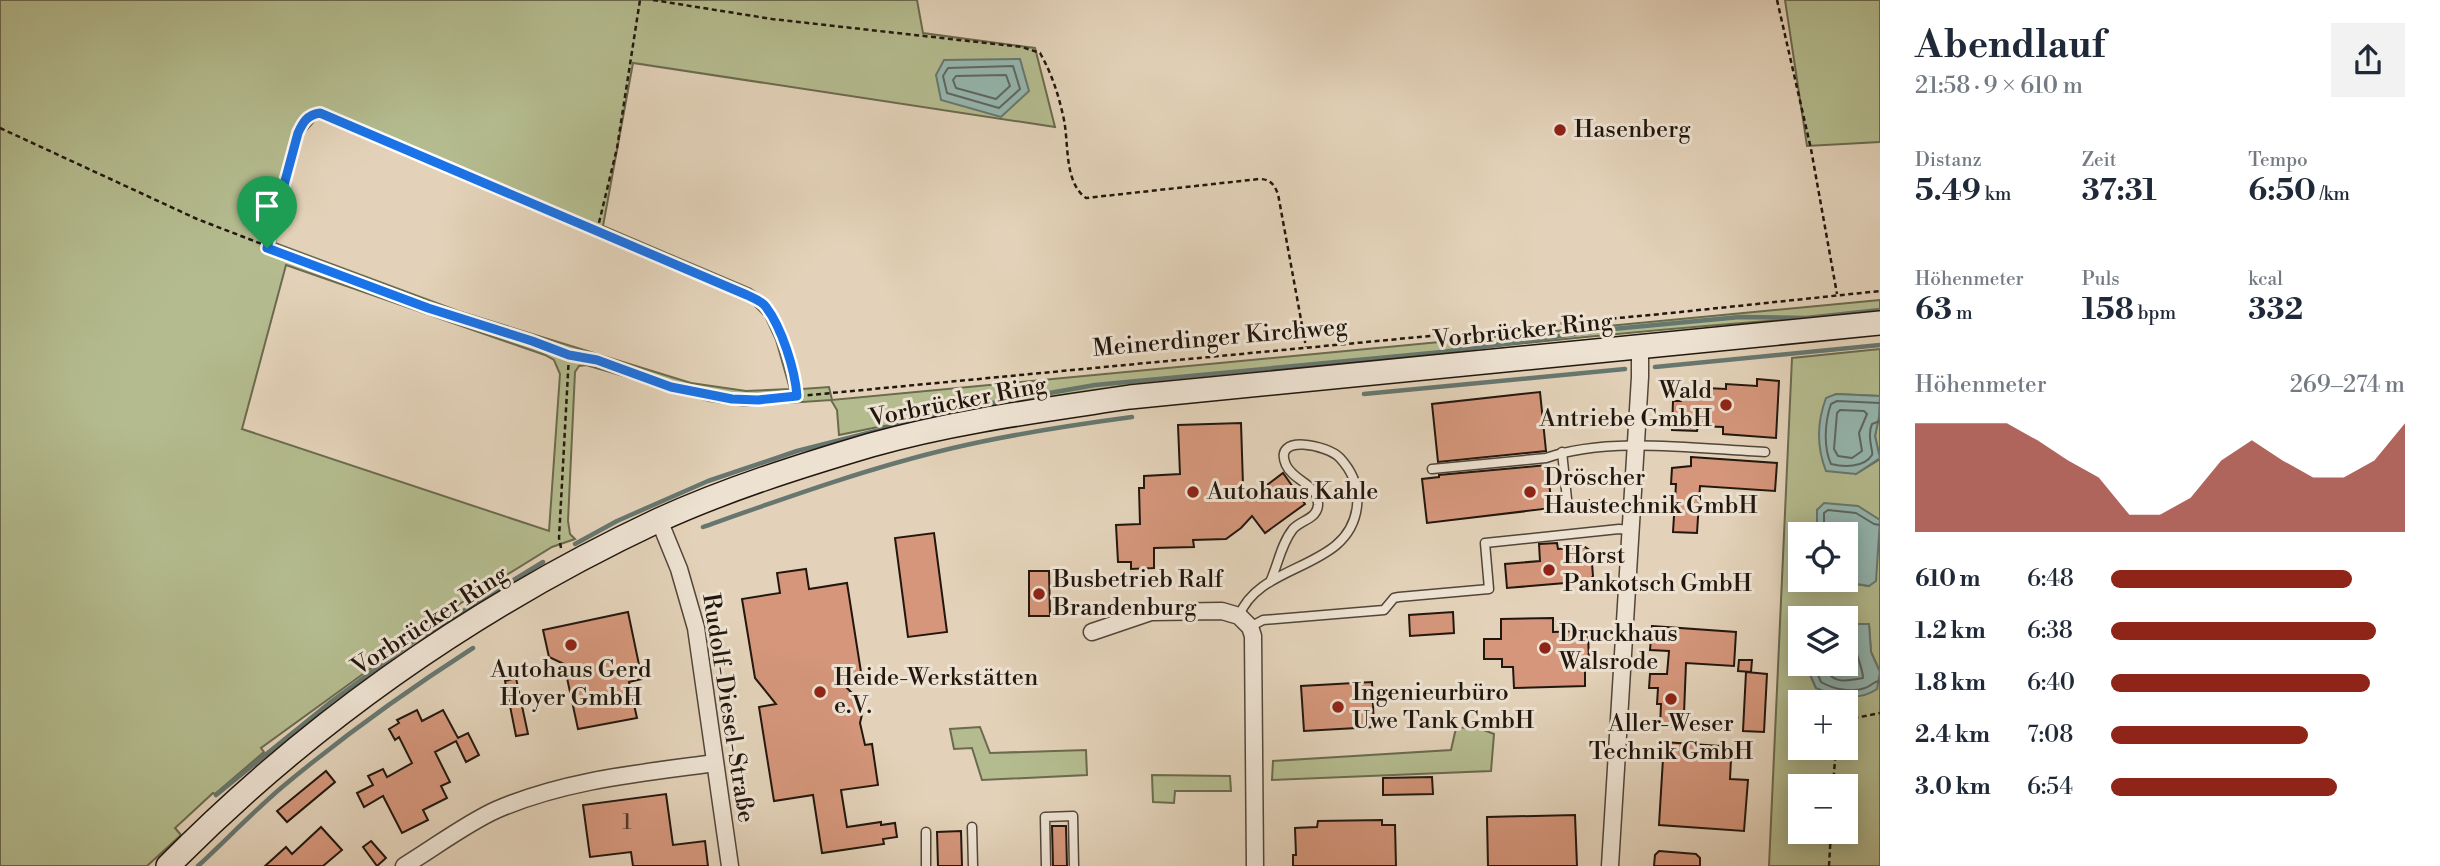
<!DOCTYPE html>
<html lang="de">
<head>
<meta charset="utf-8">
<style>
  :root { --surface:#fff; --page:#f2f2f3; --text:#1f2937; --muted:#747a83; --accent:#8f2418 }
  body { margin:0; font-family:"Libre Bodoni",serif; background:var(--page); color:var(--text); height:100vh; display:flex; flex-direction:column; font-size:26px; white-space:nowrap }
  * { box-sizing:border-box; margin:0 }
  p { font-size:23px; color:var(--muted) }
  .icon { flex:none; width:38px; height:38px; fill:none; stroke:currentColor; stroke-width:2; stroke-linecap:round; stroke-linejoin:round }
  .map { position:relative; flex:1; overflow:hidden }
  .side { display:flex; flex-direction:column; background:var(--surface); width:560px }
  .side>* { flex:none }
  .tools { position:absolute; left:1788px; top:522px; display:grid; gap:14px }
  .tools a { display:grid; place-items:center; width:70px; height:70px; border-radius:0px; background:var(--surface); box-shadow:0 4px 18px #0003; font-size:35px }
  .pin { position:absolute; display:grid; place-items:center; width:60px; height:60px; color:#fff; margin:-72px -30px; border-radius:50% 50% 50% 0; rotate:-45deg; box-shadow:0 0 7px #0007 }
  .pin .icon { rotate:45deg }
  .round { display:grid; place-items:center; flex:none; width:74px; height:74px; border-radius:0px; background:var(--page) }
  .summary { display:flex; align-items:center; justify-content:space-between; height:119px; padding:0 35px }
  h1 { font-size:38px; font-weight:700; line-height:52px }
  .metrics { display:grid; grid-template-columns:repeat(3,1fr); gap:10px; height:119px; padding:7px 35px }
  .metrics div { display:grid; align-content:center }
  .metrics b { font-size:30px; font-weight:700 }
  .metrics small { font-size:19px; font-weight:400 }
  .metrics p { font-size:19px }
  .chart { height:196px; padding:14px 35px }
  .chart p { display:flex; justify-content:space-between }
  .chart svg { width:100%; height:126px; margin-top:7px; fill:var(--accent); opacity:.7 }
  ul { padding:0 35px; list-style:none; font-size:23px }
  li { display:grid; grid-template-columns:112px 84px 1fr; align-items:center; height:52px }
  li i { height:18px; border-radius:9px; background:var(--accent) }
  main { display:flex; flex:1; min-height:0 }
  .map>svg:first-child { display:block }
  .green { fill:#b4bc8f; stroke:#6b6a4e; stroke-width:2; fill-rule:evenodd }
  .water { fill:#95b7b1; stroke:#677770; stroke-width:2 }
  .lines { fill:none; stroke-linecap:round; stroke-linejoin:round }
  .shore { stroke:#5c6760; stroke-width:2 }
  .stream { stroke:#677770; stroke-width:4.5 }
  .building { fill:#d5967b; stroke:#22170e; stroke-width:2 }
  .service-casing { stroke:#524639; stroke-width:11 }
  .minor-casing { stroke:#524639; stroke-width:19 }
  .secondary-casing { stroke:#22170e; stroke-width:26 }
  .path { stroke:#22170e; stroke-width:2.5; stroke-dasharray:5 3.5; stroke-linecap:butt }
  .service { stroke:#ede2d2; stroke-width:8 }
  .minor { stroke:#ede2d2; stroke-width:16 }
  .secondary { stroke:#ede2d2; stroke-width:23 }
  .route-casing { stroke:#fff; stroke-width:14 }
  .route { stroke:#1a73e8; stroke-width:9 }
  .poi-dot { fill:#8f2418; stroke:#ede2d2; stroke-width:2.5 }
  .labels { text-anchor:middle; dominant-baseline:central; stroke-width:6; stroke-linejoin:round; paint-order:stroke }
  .number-label { font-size:21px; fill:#4f3729 }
  .poi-label { font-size:24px; fill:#22170e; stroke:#ede2d2; text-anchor:start }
  .street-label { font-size:24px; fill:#22170e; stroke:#ede2d2 }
</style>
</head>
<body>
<main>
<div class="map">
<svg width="1880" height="866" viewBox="0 0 1880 866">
  <rect width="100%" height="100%" fill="#e3d2b9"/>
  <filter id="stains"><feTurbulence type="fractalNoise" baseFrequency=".00286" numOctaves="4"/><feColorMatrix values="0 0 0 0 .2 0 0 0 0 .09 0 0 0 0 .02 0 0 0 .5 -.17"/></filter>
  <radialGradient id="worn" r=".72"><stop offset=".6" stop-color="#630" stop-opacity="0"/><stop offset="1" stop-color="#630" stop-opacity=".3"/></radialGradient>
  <g class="green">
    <path d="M0,0H917L923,33L1035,48L1055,127L633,63L603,226L751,289C788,312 792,349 802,389L829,387L832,400L1880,300V313C1545,334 1210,378 878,427L839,435L837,410L831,400L744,406L709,401L586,365L579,366L575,372L568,521L570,534L575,539L552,547L461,603L261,748L264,752L215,794L213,793L175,828L181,835L147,866H0ZM318,117L749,300L765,316L776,340L790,389L746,391L691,383L458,311L275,243L301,136ZM286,265L545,355L554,360L560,374L549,531L242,429Z"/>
    <path d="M1785,0H1880V142L1807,146Z"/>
    <path d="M1880,349V396L1836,394L1856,474L1880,459L1875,436L1880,408V866H1769L1792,358ZM1817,510L1880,520L1869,586L1826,579H1801V534H1817ZM1801,618H1846V624H1869L1871,652L1880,672L1816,688L1805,663H1801ZM1801,702H1846V747H1801ZM1801,786H1846V831H1801Z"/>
    <path d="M980,727L990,753L1086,750L1087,775L982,780L972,748L954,749L950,729Z"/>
    <path d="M1476,727L1494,734L1491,771L1272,780L1273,761L1451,750L1456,728Z"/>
    <path d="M1152,775L1230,776L1231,791H1175L1174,803L1153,802Z"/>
  </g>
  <g class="water">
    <path d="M1020,59L1029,91L1001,117L941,100L936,75L944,60Z"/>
    <path d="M1836,394L1880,396L1879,417L1875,436L1880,458L1856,474L1826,471C1817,448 1817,422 1826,398Z"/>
    <path d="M1824,503L1858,506L1880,520L1876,581L1869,586L1826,579H1846V534H1817V510Z"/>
    <path d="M1846,624H1869L1871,652L1880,672L1877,689C1859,702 1834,696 1816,688L1805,663H1846Z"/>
  </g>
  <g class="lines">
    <g class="shore">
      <path d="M1013,66L1020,89L999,108L947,93L943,76L948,68Z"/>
      <path d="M1006,75L1010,86L996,99L956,88L953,80L956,76Z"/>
      <path d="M1880,403L1837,401L1831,404C1825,421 1823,447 1831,464C1843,467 1864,468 1872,455C1874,452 1866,437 1872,424L1880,421"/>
      <path d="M1840,410L1864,411L1867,414L1859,433L1862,451L1852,458L1838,456L1834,449L1837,413Z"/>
      <path d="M1824,534V513L1828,510L1856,513L1874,524L1880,525"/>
      <path d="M1813,663L1821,682C1833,689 1851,693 1865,688C1872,686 1873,681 1880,681"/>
      <path d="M1822,663C1831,684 1843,682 1863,678C1863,669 1856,655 1854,642L1846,640"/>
    </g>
    <g class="stream">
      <path d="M1655,367L1880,345"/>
      <path d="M1364,394L1625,369"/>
      <path d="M703,527C785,498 868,468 953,448C1012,434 1072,425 1132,417"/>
      <path d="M575,544L617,521L708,481L797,451L970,407L1095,385L1442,352L1613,329L1740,317L1806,318L1880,310"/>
      <path d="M216,795L332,701L411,643L543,562"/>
      <path d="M198,866C226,840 252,813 281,788C342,737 406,691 473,648"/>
    </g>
  </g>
  <g class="building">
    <path d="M1757,379L1779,381L1776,438L1723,434V427L1698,426L1697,431L1672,430L1673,401H1681L1682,396L1688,397L1689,392L1697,393V391H1707V388L1726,389V384L1757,386Z"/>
    <path d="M1540,392L1546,451L1438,462L1432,404Z"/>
    <path d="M1241,423L1243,485L1251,497L1283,473L1305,504L1265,533L1252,516L1241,528L1226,539L1193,540L1194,547L1154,548V568L1131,569V562H1118L1116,525L1140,524L1139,488H1144V476L1180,474L1178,425Z"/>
    <path d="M1691,457L1777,463L1775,491L1700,486L1697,533L1673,532L1676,484H1671L1672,468L1691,466Z"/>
    <path d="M1547,465L1552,508L1427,523L1422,479L1439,477V475Z"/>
    <path d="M1589,500L1590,513L1558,515L1556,503L1567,506L1573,501Z"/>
    <path d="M934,533L947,632L908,637L895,538Z"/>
    <path d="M1557,543L1558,549L1585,547L1591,551L1593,576L1589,581L1507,588L1505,564L1540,561L1539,544Z"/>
    <path d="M806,569L809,589L847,583L863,685L846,687L860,701L863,710L860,723L865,745L872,744L878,785L841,790L847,827L881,822V825L895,823L897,837L883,839L884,844L822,853L813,795L774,801L759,707L776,704L755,678L742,599L780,593L777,573Z"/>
    <path d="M1029,571H1049L1050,616H1029Z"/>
    <path d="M628,612L642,679L629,682L637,718L578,729L564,664L549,657L543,630Z"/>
    <path d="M1453,612L1454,633L1410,636L1409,615Z"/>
    <path d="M1553,618V632L1588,631L1589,665H1585V686L1514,688L1513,667H1502V659H1484V639H1501V619Z"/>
    <path d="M1652,626L1736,632L1734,666L1686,663L1684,714H1674V727L1660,726L1661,704H1657L1658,688H1649L1650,674H1667L1669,651L1650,650Z"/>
    <path d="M1739,660H1752L1751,672L1738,671Z"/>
    <path d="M1746,672L1767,674L1764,732L1743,731Z"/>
    <path d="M516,678L528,734L516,736L505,681Z"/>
    <path d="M1372,682L1374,727L1304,731L1301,686Z"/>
    <path d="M417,710L422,721L443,710L458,738L468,733L479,755L466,762L456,741L435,752L450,782L441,786L447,798L423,810L428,820L402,833L383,796L364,807L357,793L373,785L368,776L383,769L387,777L412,763L399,737L395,740L389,729L399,723L397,720Z"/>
    <path d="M1664,742L1719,746L1718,758L1731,759L1730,779L1748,780L1744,831L1659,825Z"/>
    <path d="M326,771L335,782L287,822L277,811Z"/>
    <path d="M1432,777L1433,794L1383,795V778Z"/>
    <path d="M666,794L673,845L705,841L708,866H633L631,852L590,857L583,805Z"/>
    <path d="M1575,815L1577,866H1488L1487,817Z"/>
    <path d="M1382,820V825H1395L1396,866H1293V855H1296L1295,828L1317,827L1318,821Z"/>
    <path d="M1052,826H1066L1067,866H1053Z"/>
    <path d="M321,827L342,850L323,866H265L286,847L292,854Z"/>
    <path d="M961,831L962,866H938L937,832Z"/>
    <path d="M371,841L386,858L377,866L363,847Z"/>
    <path d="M1659,851L1696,854L1700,858V866H1654L1655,855Z"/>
  </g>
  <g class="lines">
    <g class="service-casing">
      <g id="service">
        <path d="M1562,452L1567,499"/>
        <path d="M1432,469L1546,458C1609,436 1698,449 1765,452"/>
        <path d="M1239,616C1260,561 1350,571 1357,506C1359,488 1352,471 1340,458C1328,445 1272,433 1286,465C1294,482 1319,484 1318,505C1317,519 1301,520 1293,529C1281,544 1278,565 1270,582"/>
        <path d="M1250,627L1263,620L1384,610L1394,598L1399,597L1489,589L1485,543L1619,529L1631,530"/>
        <path d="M972,827L973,866"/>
        <path d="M926,832V866"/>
        <path d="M1046,866L1045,817L1073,816L1074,866"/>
      </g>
    </g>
    <g class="minor-casing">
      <g id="minor">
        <path d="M659,520L679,569L696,628L730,866"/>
        <path d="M1092,632L1151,612L1222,611L1239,616L1250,627L1253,636L1255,866"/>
        <path d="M404,866C432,849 467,823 496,810C565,780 641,773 715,763"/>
        <path d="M1610,866L1640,377V346"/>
      </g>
    </g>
    <g class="secondary-casing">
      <path id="secondary" d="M168,866C310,722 476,606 659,520C727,489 800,466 871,445C956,421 1044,410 1130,397L1880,323"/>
    </g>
    <g class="path">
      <path d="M653,0L772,19L1022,47L1040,53C1052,74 1059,96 1064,120C1069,145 1064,182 1086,198L1259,179C1270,179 1274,184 1278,194L1306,347"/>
      <path d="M1777,0L1811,149L1837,294"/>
      <path d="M0,128L197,219L428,308L532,341L569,355L597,360L671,387L709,396L758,400L1671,313L1880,291"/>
      <path d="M597,231L617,148L640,0"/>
      <path d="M267,248L298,133C303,122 307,115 320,113L748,295C753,298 762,301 766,307C782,327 795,369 797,395"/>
      <path d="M561,548L559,538L569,355"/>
      <path d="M1846,722L1850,719L1880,713"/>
      <path d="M1833,786L1836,747"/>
      <path d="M1829,866L1831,831"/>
    </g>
    <use href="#service" class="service"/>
    <use href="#minor" class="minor"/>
    <use href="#secondary" class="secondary"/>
  </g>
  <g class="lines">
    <g class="route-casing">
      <path id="route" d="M320,113L747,295C753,298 762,301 766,307C782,328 795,370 797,396L758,400L732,399L671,387L597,360L569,355L532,341L428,308L267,248L298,133C303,122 307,115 320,113Z"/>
    </g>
    <use href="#route" class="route"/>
  </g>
  <g class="poi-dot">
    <circle cx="1560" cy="130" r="7"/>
    <circle cx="1726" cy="405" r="7"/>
    <circle cx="1193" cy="492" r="7"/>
    <circle cx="1530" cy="492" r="7"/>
    <circle cx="1549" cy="570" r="7"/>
    <circle cx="1039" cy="594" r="7"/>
    <circle cx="571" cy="645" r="7"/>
    <circle cx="1545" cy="648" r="7"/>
    <circle cx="820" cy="692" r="7"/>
    <circle cx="1671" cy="699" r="7"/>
    <circle cx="1338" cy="707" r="7"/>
  </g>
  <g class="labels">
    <g class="number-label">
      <text x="627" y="823">1</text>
    </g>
    <g class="poi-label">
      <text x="1574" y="130">Hasenberg</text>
      <text x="1712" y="391" text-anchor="end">Wald<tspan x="1712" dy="28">Antriebe GmbH</tspan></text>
      <text x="1544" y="478">Dröscher<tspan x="1544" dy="28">Haustechnik GmbH</tspan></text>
      <text x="1207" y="492">Autohaus Kahle</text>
      <text x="1563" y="556">Horst<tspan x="1563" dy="28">Pankotsch GmbH</tspan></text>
      <text x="1053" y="580">Busbetrieb Ralf<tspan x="1053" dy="28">Brandenburg</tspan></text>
      <text x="1559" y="634">Druckhaus<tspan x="1559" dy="28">Walsrode</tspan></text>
      <text x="571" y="670" text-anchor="middle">Autohaus Gerd<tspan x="571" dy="28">Hoyer GmbH</tspan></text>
      <text x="834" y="678">Heide-Werkstätten<tspan x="834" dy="28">e.V.</tspan></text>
      <text x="1352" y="693">Ingenieurbüro<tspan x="1352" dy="28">Uwe Tank GmbH</tspan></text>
      <text x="1671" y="724" text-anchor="middle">Aller-Weser<tspan x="1671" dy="28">Technik GmbH</tspan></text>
    </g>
    <g class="street-label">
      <text transform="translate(1523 331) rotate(-6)">Vorbrücker Ring</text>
      <text transform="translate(1220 338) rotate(-5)">Meinerdinger Kirchweg</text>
      <text transform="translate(958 402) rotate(-11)">Vorbrücker Ring</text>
      <text transform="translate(430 621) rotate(-33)">Vorbrücker Ring</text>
      <text transform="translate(728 708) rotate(81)">Rudolf-Diesel-Straße</text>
    </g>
  </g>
  <rect width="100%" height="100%" filter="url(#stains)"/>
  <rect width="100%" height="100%" fill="url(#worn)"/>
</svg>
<div class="tools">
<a><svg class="icon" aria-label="locate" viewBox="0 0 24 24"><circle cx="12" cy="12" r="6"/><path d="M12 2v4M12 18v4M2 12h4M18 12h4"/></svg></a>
<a><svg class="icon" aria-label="layers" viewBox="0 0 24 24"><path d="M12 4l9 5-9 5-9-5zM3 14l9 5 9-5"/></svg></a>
<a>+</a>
<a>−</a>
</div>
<div class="pin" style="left:267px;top:248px;background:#1e9e55"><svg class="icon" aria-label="arrive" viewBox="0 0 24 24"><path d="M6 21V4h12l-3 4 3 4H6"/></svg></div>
</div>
<section class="side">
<div class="summary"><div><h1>Abendlauf</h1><p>21:58 · 9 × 610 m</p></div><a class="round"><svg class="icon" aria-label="share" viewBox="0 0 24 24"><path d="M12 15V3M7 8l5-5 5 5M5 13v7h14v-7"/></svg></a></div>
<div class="metrics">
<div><p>Distanz</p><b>5.49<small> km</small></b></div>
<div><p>Zeit</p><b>37:31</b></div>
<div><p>Tempo</p><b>6:50<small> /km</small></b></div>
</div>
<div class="metrics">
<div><p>Höhenmeter</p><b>63<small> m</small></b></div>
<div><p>Puls</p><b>158<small> bpm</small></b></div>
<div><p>kcal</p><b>332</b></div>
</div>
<div class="chart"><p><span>Höhenmeter</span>269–274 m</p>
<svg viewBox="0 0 160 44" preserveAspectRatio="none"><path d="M0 44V6L10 6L20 6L30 6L40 12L50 19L60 25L70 38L80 38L90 32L100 19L110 12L120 19L130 25L140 25L150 19L160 6V44z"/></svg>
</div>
<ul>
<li><b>610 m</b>6:48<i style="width:82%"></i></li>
<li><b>1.2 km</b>6:38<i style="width:90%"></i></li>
<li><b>1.8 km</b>6:40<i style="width:88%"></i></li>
<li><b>2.4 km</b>7:08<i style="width:67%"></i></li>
<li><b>3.0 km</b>6:54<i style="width:77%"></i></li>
</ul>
</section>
</main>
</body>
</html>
